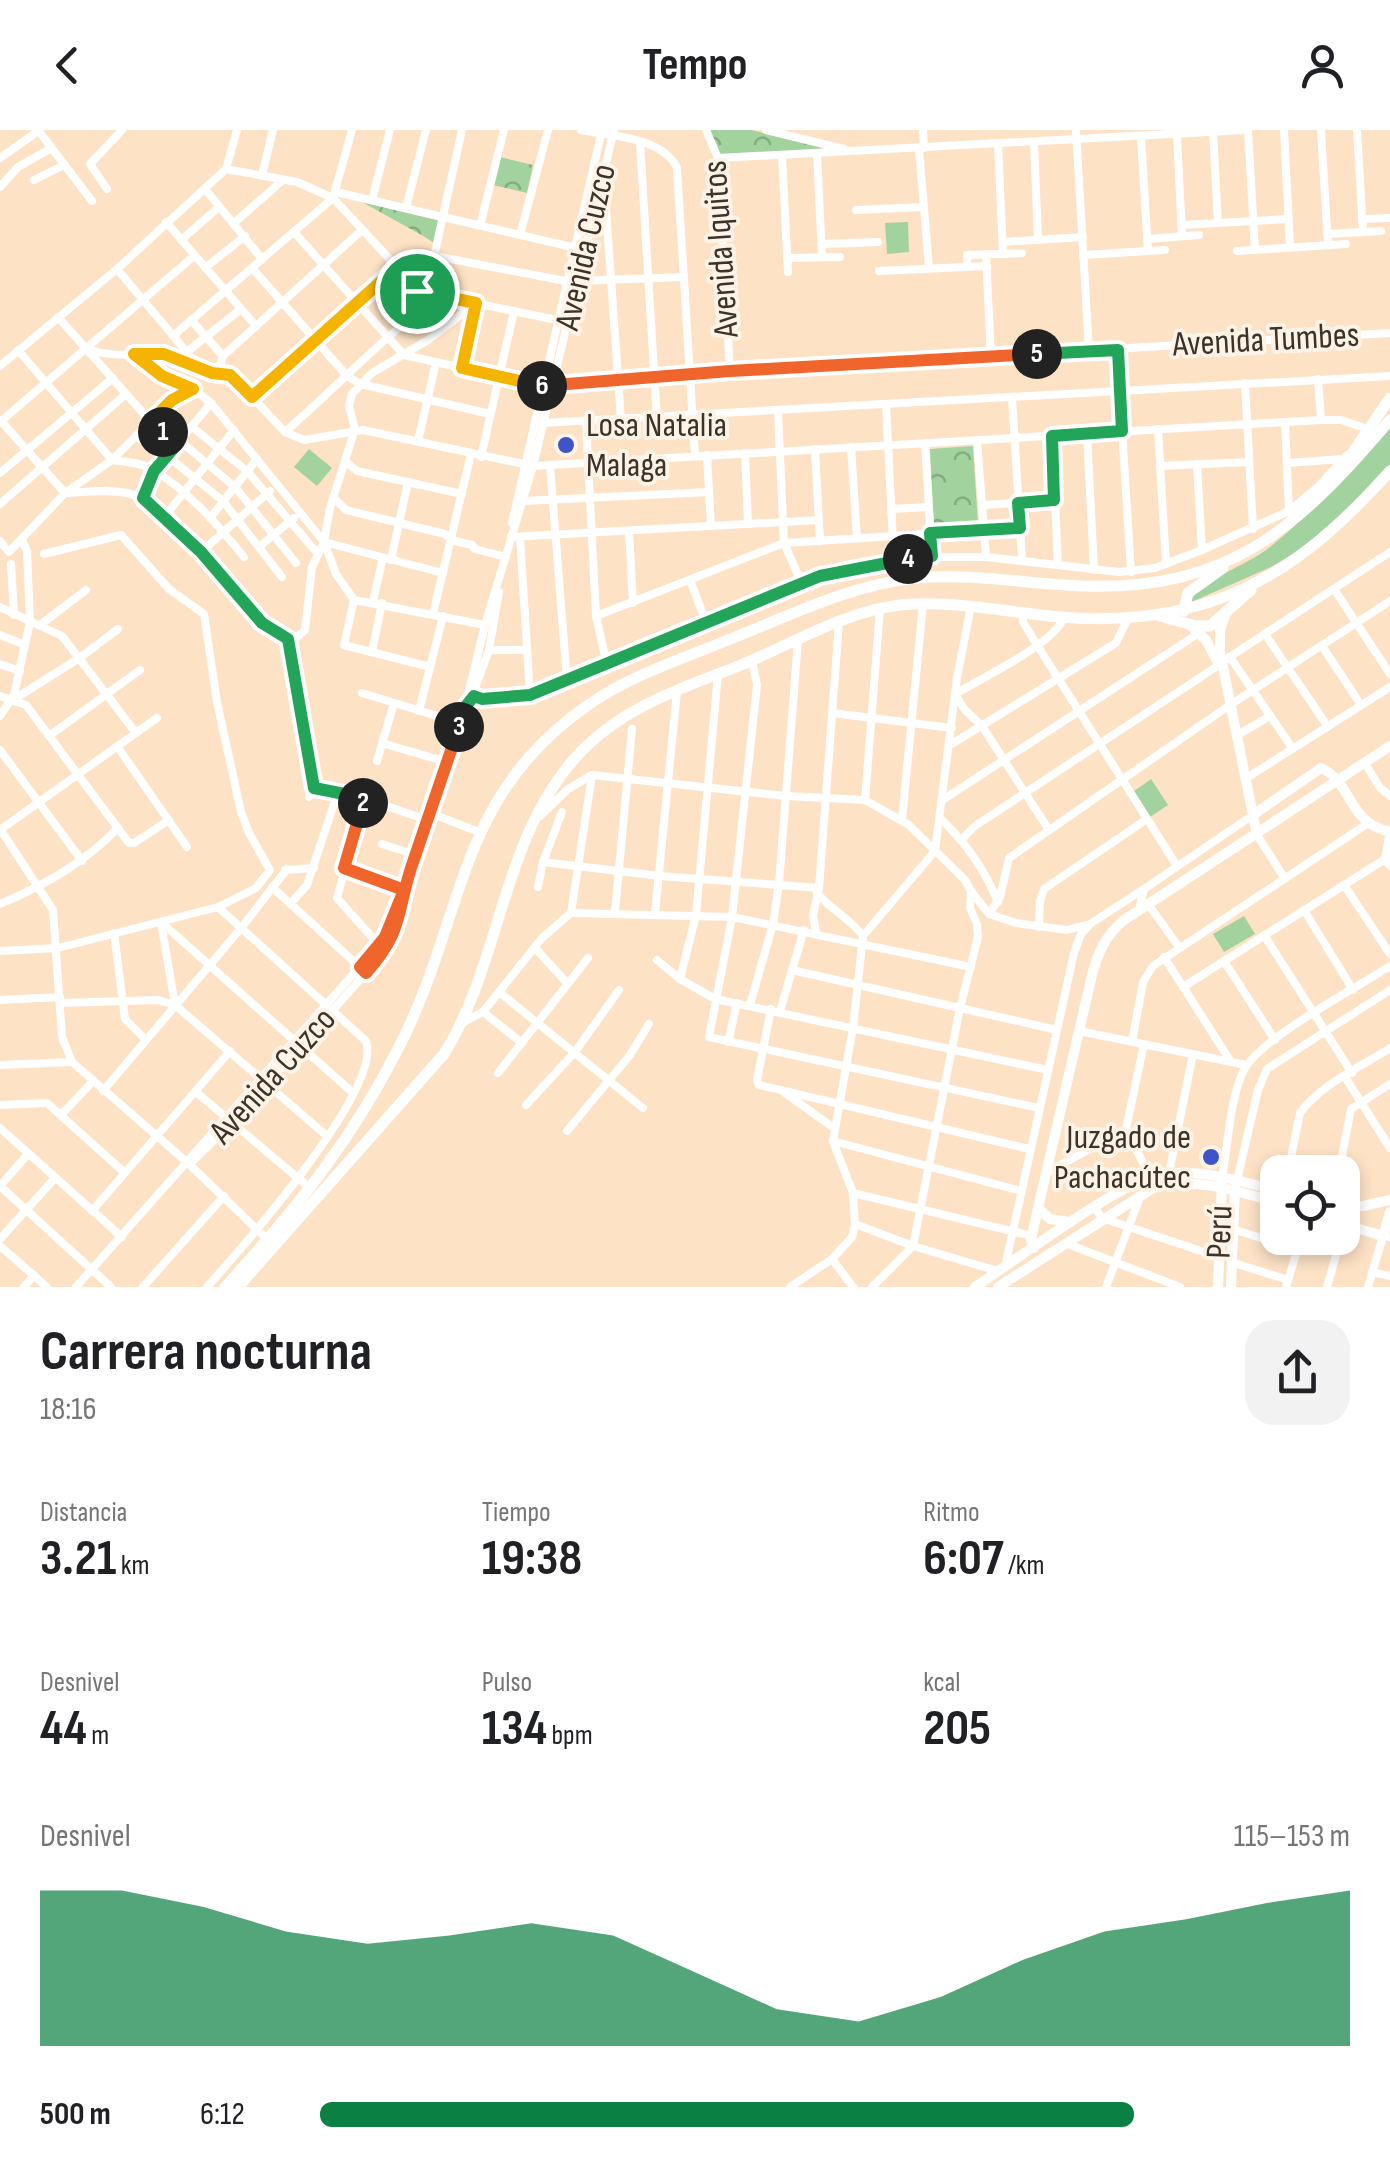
<!DOCTYPE html>
<html lang="es">
<head>
<meta charset="utf-8">
<style>
  :root { --surface:#fff; --page:#f2f2f2; --text:#202124; --muted:#757577; --accent:#0b8043 }
  body { margin:0; font-family:"Sofia Sans Condensed",sans-serif; background:var(--page); color:var(--text); height:100vh; display:flex; flex-direction:column; font-size:38px; white-space:nowrap }
  * { box-sizing:border-box; margin:0 }
  p { font-size:32px; color:var(--muted) }
  .icon { flex:none; width:55px; height:55px; fill:none; stroke:currentColor; stroke-width:2; stroke-linecap:round; stroke-linejoin:round }
  .map { position:relative; height:1157px; overflow:hidden }
  .details { display:flex; flex-direction:column; background:var(--surface); flex:1 }
  .details>* { flex:none }
  .tools { position:absolute; left:1260px; top:1025px; display:grid; gap:20px }
  .tools a { display:grid; place-items:center; width:100px; height:100px; border-radius:20px; background:var(--surface); box-shadow:0 5px 15px #0003; font-size:50px }
  .pin { position:absolute; display:grid; place-items:center; width:85px; height:85px; color:#fff; margin:-42px; border:5px solid #fff; border-radius:50%; box-shadow:0 2px 10px #0007 }
  .km { position:absolute; width:50px; height:50px; margin:-25px; border-radius:50%; background:#222; color:#fff; font-size:28px; line-height:50px; text-align:center }
  .round { display:grid; place-items:center; flex:none; width:105px; height:105px; border-radius:30px; background:var(--page) }
  .head { display:flex; align-items:center; justify-content:space-between; height:170px; padding:0 40px }
  h1 { font-size:55px; font-weight:700; line-height:75px }
  .metrics { display:grid; grid-template-columns:repeat(3,1fr); gap:15px; height:170px; padding:10px 40px }
  .metrics div { display:grid; align-content:center }
  .metrics b { font-size:50px; font-weight:700 }
  .metrics small { font-size:28px; font-weight:400 }
  .metrics p { font-size:28px }
  .chart { height:280px; padding:20px 40px }
  .chart p { display:flex; justify-content:space-between }
  .chart svg { width:100%; height:180px; margin-top:10px; fill:var(--accent); opacity:.7 }
  ul { padding:0 40px; list-style:none; font-size:32px }
  li { display:grid; grid-template-columns:160px 120px 1fr; align-items:center; height:75px }
  li i { height:25px; border-radius:12px; background:var(--accent) }
  header { display:flex; justify-content:space-between; align-items:center; height:130px; padding:0 40px; background:var(--surface); font-size:45px; font-weight:700 }
  .map>svg:first-child { display:block }
  .green { fill:#a2d29e }
  .park { fill:url(#park-crowns) }
  .lines { fill:none; stroke-linecap:round; stroke-linejoin:round }
  .minor { stroke:#fff; stroke-width:8 }
  .major { stroke:#fff; stroke-width:10 }
  .highway { stroke:#fff; stroke-width:11 }
  .split-1-casing { stroke:#fff; stroke-width:20 }
  .split-2-casing { stroke:#fff; stroke-width:20 }
  .split-3-casing { stroke:#fff; stroke-width:20 }
  .split-4-casing { stroke:#fff; stroke-width:20 }
  .split-5-casing { stroke:#fff; stroke-width:20 }
  .split-6-casing { stroke:#fff; stroke-width:20 }
  .split-7-casing { stroke:#fff; stroke-width:20 }
  .split-1 { stroke:#f5b400; stroke-width:12 }
  .split-2 { stroke:#22a559; stroke-width:12 }
  .split-3 { stroke:#f0652b; stroke-width:12 }
  .split-4 { stroke:#22a559; stroke-width:12 }
  .split-5 { stroke:#22a559; stroke-width:12 }
  .split-6 { stroke:#f0652b; stroke-width:12 }
  .split-7 { stroke:#f5b400; stroke-width:12 }
  .poi-dot { fill:#3f54c8; stroke:#fef3e7; stroke-width:4 }
  .labels { text-anchor:middle; dominant-baseline:central; stroke-width:8; stroke-linejoin:round; paint-order:stroke }
  .street-label { font-size:35px; fill:#3d3328; stroke:#fef3e7 }
  .poi-label { font-size:35px; fill:#3d3328; stroke:#fef3e7; text-anchor:start }
</style>
</head>
<body>
<header><svg class="icon" aria-label="back" viewBox="0 0 24 24"><path d="M15 5l-7 7 7 7"/></svg>Tempo<svg class="icon" aria-label="person" viewBox="0 0 24 24"><circle cx="12" cy="8" r="4"/><path d="M4 21q1-7 8-7t8 7"/></svg></header>
<div class="map">
<svg width="1390" height="1157" viewBox="0 0 1390 1157">
  <defs>
    <pattern id="park-crowns" width="20" height="18" patternUnits="userSpaceOnUse" patternTransform="scale(2.5)"><rect width="20" height="18" fill="#a2d29e"/><path d="M2 6a3 3 0 1 1 6 0M12 15a3 3 0 1 1 6 0" fill="none" stroke="#85ab81"/></pattern>
  </defs>
  <rect width="100%" height="100%" fill="#fde2c6"/>
  <g class="green">
    <path d="M908,92L909,122L887,124L885,93Z"/>
    <path d="M1390,293V334L1369,360L1308,415L1271,437L1187,474C1207,445 1242,439 1270,417C1315,381 1352,337 1390,293Z"/>
    <path d="M309,319L332,338L317,356L294,337Z"/>
    <path d="M1151,649L1168,675L1150,687L1133,662Z"/>
    <path d="M1244,786L1255,804L1224,822L1213,804Z"/>
  </g>
  <g class="park">
    <path d="M707,0H751L830,18L719,27Z"/>
    <path d="M500,27L533,35L527,63L493,55Z"/>
    <path d="M362,72L440,91L434,113L425,107Z"/>
    <path d="M973,316L978,395L934,398L930,319Z"/>
  </g>
  <g class="lines">
    <g class="minor">
      <path d="M38,0L92,71"/>
      <path d="M581,0C611,6 663,7 677,38L695,326"/>
      <path d="M706,0L718,28L730,241"/>
      <path d="M766,0L844,19"/>
      <path d="M923,0L924,18"/>
      <path d="M1076,0L1089,221"/>
      <path d="M1248,0L1255,120"/>
      <path d="M1284,0L1290,117"/>
      <path d="M1321,0L1328,115"/>
      <path d="M1357,0L1363,102"/>
      <path d="M1213,2L1218,93"/>
      <path d="M1177,4L1182,106"/>
      <path d="M1141,6L1148,121"/>
      <path d="M1034,12L1038,110"/>
      <path d="M640,13L657,289"/>
      <path d="M998,14L1003,124"/>
      <path d="M919,19L929,138"/>
      <path d="M817,24L822,127"/>
      <path d="M782,25L788,142"/>
      <path d="M0,28L40,0"/>
      <path d="M718,28L1245,0"/>
      <path d="M226,39L297,52L333,68L449,193"/>
      <path d="M262,45L273,0"/>
      <path d="M34,50L64,35"/>
      <path d="M604,50L621,290"/>
      <path d="M0,57L18,37L50,19"/>
      <path d="M107,59L90,34L122,0"/>
      <path d="M205,59L262,129"/>
      <path d="M336,62L576,118"/>
      <path d="M372,70L390,0"/>
      <path d="M406,78L426,0"/>
      <path d="M856,80L924,77"/>
      <path d="M1362,89L1390,88"/>
      <path d="M166,92L256,196"/>
      <path d="M234,93L283,50"/>
      <path d="M1181,95L1289,89"/>
      <path d="M480,96L504,0"/>
      <path d="M294,102L404,225L543,256L730,241L1390,203"/>
      <path d="M1327,104L1381,101"/>
      <path d="M520,105L548,0"/>
      <path d="M1147,109L1199,105"/>
      <path d="M181,110L219,77"/>
      <path d="M1003,112L1083,107"/>
      <path d="M822,114L878,112"/>
      <path d="M1237,121L1346,114"/>
      <path d="M986,124L991,227"/>
      <path d="M1083,125L1165,120"/>
      <path d="M435,126L565,151"/>
      <path d="M787,128L840,127"/>
      <path d="M967,136V125L1022,123"/>
      <path d="M205,138L245,106"/>
      <path d="M252,138L348,247L361,254L490,284"/>
      <path d="M117,139L201,239L236,250L285,302L304,310L363,300L533,336L1321,290H1341L1368,299"/>
      <path d="M879,141L987,136"/>
      <path d="M577,151L684,147"/>
      <path d="M426,163L462,0"/>
      <path d="M426,163L557,190"/>
      <path d="M58,187L151,292L178,313"/>
      <path d="M191,190L223,226"/>
      <path d="M174,205L333,68L352,0"/>
      <path d="M18,220L112,330C125,332 140,332 151,339C187,359 218,395 244,427"/>
      <path d="M90,220C129,232 154,215 198,237"/>
      <path d="M1117,220L1131,442"/>
      <path d="M188,221L241,179"/>
      <path d="M134,224L162,246L193,259L211,273L324,412L336,444L354,470"/>
      <path d="M0,236L117,139L226,39L237,0"/>
      <path d="M462,238L476,174"/>
      <path d="M218,242L223,226L362,100"/>
      <path d="M1318,249L1321,290"/>
      <path d="M1245,253L1253,399"/>
      <path d="M252,267L396,138"/>
      <path d="M1012,267L1022,430"/>
      <path d="M886,275L894,430"/>
      <path d="M778,282L784,413L802,454"/>
      <path d="M0,290L65,363C85,362 108,359 127,363C157,368 222,441 241,467C256,485 269,505 294,510L305,500L312,437L324,412L330,378L355,299L349,276L352,264L372,243L428,210L476,173"/>
      <path d="M0,292L194,126"/>
      <path d="M586,292L596,486L607,535"/>
      <path d="M1285,292L1289,381"/>
      <path d="M542,293L1390,246"/>
      <path d="M192,297L247,341L318,424"/>
      <path d="M1158,299L1166,434"/>
      <path d="M285,302C334,259 378,213 428,173"/>
      <path d="M1087,303L1094,440"/>
      <path d="M1052,305L1058,435"/>
      <path d="M136,306L166,325L223,371L282,447"/>
      <path d="M977,310L986,427"/>
      <path d="M180,311L235,357L296,433"/>
      <path d="M418,311L436,232"/>
      <path d="M925,313L932,427"/>
      <path d="M851,317L857,408"/>
      <path d="M815,319L820,411"/>
      <path d="M745,323L748,394"/>
      <path d="M707,325L711,396"/>
      <path d="M481,327L514,181"/>
      <path d="M345,331L357,341L462,364"/>
      <path d="M1287,333L1343,329"/>
      <path d="M1197,334L1202,420"/>
      <path d="M550,335L567,551"/>
      <path d="M1160,336L1249,332"/>
      <path d="M0,343L113,248"/>
      <path d="M333,367L346,380L445,404L451,410L472,415L475,419L506,427"/>
      <path d="M143,369L155,341L211,273"/>
      <path d="M523,371L709,362"/>
      <path d="M0,374L126,264"/>
      <path d="M982,375L1054,371"/>
      <path d="M891,379L929,377"/>
      <path d="M165,386L234,300"/>
      <path d="M210,388L257,329"/>
      <path d="M512,393L602,0"/>
      <path d="M629,401L633,473"/>
      <path d="M511,407L819,390"/>
      <path d="M520,407L530,565"/>
      <path d="M0,411L9,422L65,363L112,330L172,270L193,259"/>
      <path d="M324,412L443,443"/>
      <path d="M259,417L294,388"/>
      <path d="M201,422L270,361"/>
      <path d="M391,430L408,352"/>
      <path d="M11,434L14,485"/>
      <path d="M690,450L707,495"/>
      <path d="M1334,459L1390,544"/>
      <path d="M354,470L344,515L430,537"/>
      <path d="M354,470L485,495"/>
      <path d="M373,471L383,428"/>
      <path d="M0,477L62,506L136,603"/>
      <path d="M1023,483V492L1037,515L1177,736"/>
      <path d="M433,484L471,324"/>
      <path d="M596,486L784,413L1020,398"/>
      <path d="M40,495L86,460"/>
      <path d="M1265,504L1328,597"/>
      <path d="M0,505L25,515"/>
      <path d="M287,509C287,545 324,643 309,667"/>
      <path d="M1322,516L1361,575"/>
      <path d="M489,520H526"/>
      <path d="M372,522L382,473"/>
      <path d="M1230,527L1293,619"/>
      <path d="M752,531L757,555L732,787L709,907L1039,978"/>
      <path d="M1222,532L1390,422"/>
      <path d="M0,534L20,541"/>
      <path d="M362,563L460,593"/>
      <path d="M474,565L482,569L530,565L840,440L894,430L932,427H986L1119,442L1155,438L1202,420L1289,381L1319,356L1347,325"/>
      <path d="M0,566L26,575L129,713H134L169,690"/>
      <path d="M471,569L489,520L499,462"/>
      <path d="M13,570L81,527L118,499"/>
      <path d="M419,581L443,486"/>
      <path d="M832,583L952,598"/>
      <path d="M0,586L14,565L30,492L27,421L22,410"/>
      <path d="M49,606L140,540"/>
      <path d="M1236,606L1270,586"/>
      <path d="M382,613L447,632"/>
      <path d="M950,615L1116,513L1128,488"/>
      <path d="M117,616L187,717"/>
      <path d="M0,620L82,731"/>
      <path d="M377,631L394,573"/>
      <path d="M1365,633L1380,658L1390,666"/>
      <path d="M1245,649L1390,557"/>
      <path d="M314,658L352,664L427,690"/>
      <path d="M365,668L337,768L379,815"/>
      <path d="M944,669L1199,503"/>
      <path d="M865,670L880,479"/>
      <path d="M430,683L479,702"/>
      <path d="M540,686L568,659L592,645L786,666L865,670L909,695L965,750L971,761L970,778L977,794L978,807L960,878L913,1116L872,1157"/>
      <path d="M941,689C967,714 984,739 998,772"/>
      <path d="M902,690L923,474"/>
      <path d="M0,699L53,780L62,907L72,932L189,1034L268,1110"/>
      <path d="M0,700L157,588"/>
      <path d="M1049,700L982,596L965,580L955,564C980,549 1056,513 1064,487"/>
      <path d="M1390,702L1385,729L1390,736"/>
      <path d="M1257,705L1285,749"/>
      <path d="M962,709L975,696L1219,535"/>
      <path d="M382,714L416,725"/>
      <path d="M543,732L660,746L819,758"/>
      <path d="M344,738L404,760"/>
      <path d="M285,740L314,738"/>
      <path d="M1344,755L1390,824"/>
      <path d="M272,757L361,838"/>
      <path d="M538,757L543,732L562,682"/>
      <path d="M971,761L989,784L1016,793L1067,800L1090,794L1144,759"/>
      <path d="M0,774C45,755 84,733 118,698"/>
      <path d="M290,774L307,755L338,662"/>
      <path d="M1148,774L1179,817"/>
      <path d="M1304,780L1353,860"/>
      <path d="M1139,781L1144,759L1253,685"/>
      <path d="M615,782L632,599"/>
      <path d="M571,783L732,787L971,837"/>
      <path d="M655,784L677,561"/>
      <path d="M989,784L1000,767L1009,728L1230,575L1390,471"/>
      <path d="M161,792L175,875L327,1006"/>
      <path d="M161,792L352,962"/>
      <path d="M1039,797L1040,771L1044,759L1147,689"/>
      <path d="M114,803L125,889L145,909"/>
      <path d="M816,803L813,785L819,758L839,492"/>
      <path d="M1264,805L1352,943"/>
      <path d="M863,806L935,721L957,548L971,476"/>
      <path d="M535,818L567,853"/>
      <path d="M0,821L58,818L218,777L256,758L270,740L249,703L241,682L217,572L204,484L169,459L121,405L44,424"/>
      <path d="M1164,827L1231,932"/>
      <path d="M657,830L680,849L715,869L1048,940"/>
      <path d="M1224,831L1275,910"/>
      <path d="M792,840L1057,900"/>
      <path d="M680,849L696,785L718,544"/>
      <path d="M1183,857L1390,726"/>
      <path d="M499,862L643,978"/>
      <path d="M0,870L60,867"/>
      <path d="M61,873L158,870L175,875"/>
      <path d="M750,875L773,794L779,754L798,510"/>
      <path d="M771,879L757,950L759,955L1029,1019"/>
      <path d="M780,881L804,800"/>
      <path d="M483,882L522,913"/>
      <path d="M460,894L483,882L542,808L571,783L592,645"/>
      <path d="M1079,901L1246,935"/>
      <path d="M728,912L737,873"/>
      <path d="M1132,912L1143,852L1153,836L1367,694"/>
      <path d="M1144,914L1126,999L1150,1047"/>
      <path d="M0,935L72,932"/>
      <path d="M498,943L588,828"/>
      <path d="M1345,947L1390,1018"/>
      <path d="M103,961L242,797L287,739"/>
      <path d="M196,962L311,1059"/>
      <path d="M785,963L834,998"/>
      <path d="M0,975L47,973L125,1043"/>
      <path d="M526,975L575,922L619,860"/>
      <path d="M61,985L93,951"/>
      <path d="M0,998L122,1107"/>
      <path d="M567,1001L630,925L649,894"/>
      <path d="M833,1011L1021,1061"/>
      <path d="M193,1031L234,991L381,826L396,801L405,769"/>
      <path d="M1288,1042L1300,983C1321,954 1361,937 1390,918"/>
      <path d="M1339,1042L1351,979L1390,954"/>
      <path d="M1046,1043L1126,999"/>
      <path d="M1169,1043L1193,924"/>
      <path d="M1222,1047C1228,1016 1230,967 1244,940C1259,909 1358,857 1390,836"/>
      <path d="M1237,1050L1258,960L1267,939L1390,860"/>
      <path d="M0,1056L111,1157"/>
      <path d="M0,1056L28,1024"/>
      <path d="M853,1063L1032,1106"/>
      <path d="M1095,1078L1102,1088L1219,1127"/>
      <path d="M92,1081L230,921"/>
      <path d="M855,1094L913,1116L998,1141"/>
      <path d="M1233,1099L1297,1120"/>
      <path d="M0,1109L55,1048"/>
      <path d="M1065,1113L1180,1157"/>
      <path d="M0,1116L47,1157"/>
      <path d="M832,1129L853,1157"/>
      <path d="M1231,1132L1288,1150"/>
      <path d="M1005,1137L1074,823L1081,804L1090,794"/>
      <path d="M1372,1142L1390,1146"/>
      <path d="M24,1157L34,1145"/>
      <path d="M76,1157L379,815L388,801L465,577L485,495L533,336L614,0"/>
      <path d="M143,1157L224,1066"/>
      <path d="M207,1157C241,1119 383,959 366,911L218,777"/>
      <path d="M790,1157L832,1129L852,1107L855,1094L853,1063L833,1011L853,898L863,806C850,788 831,780 817,763"/>
      <path d="M1106,1157L1140,1067"/>
      <path d="M1286,1157L1301,1108"/>
      <path d="M1327,1157L1341,1108"/>
      <path d="M1368,1157L1383,1106L1390,1107"/>
    </g>
    <g class="major">
      <path d="M1226,483L1220,500V522L1257,705"/>
      <path d="M1190,495L1206,510L1218,533"/>
      <path d="M1253,685L1321,638C1353,652 1346,692 1390,702"/>
      <path d="M1342,1076H1363L1390,1070"/>
      <path d="M1038,1078L1050,1089L1070,1092"/>
      <path d="M1342,1094L1383,1106L1390,1082"/>
      <path d="M1034,1118L1031,1110L1038,1078L1092,845C1098,822 1106,805 1124,790L1390,616"/>
      <path d="M975,1157C1013,1132 1124,1049 1162,1044C1201,1039 1240,1051 1278,1061"/>
      <path d="M998,1157L1153,1058C1194,1046 1237,1061 1278,1073"/>
      <path d="M1218,1157L1222,1053"/>
      <path d="M1231,1157L1235,1058"/>
    </g>
    <g class="highway">
      <path d="M1347,331L1390,268"/>
      <path d="M1184,481L1188,463L1223,438"/>
      <path d="M1160,486L1196,496H1210L1251,460"/>
      <path d="M225,1157C297,1078 353,1009 401,913C467,782 455,666 591,573C632,545 682,529 728,510C789,486 850,455 916,448C972,443 1027,454 1083,456C1231,461 1300,396 1390,290"/>
      <path d="M238,1157L444,924C502,831 500,713 575,628C617,581 673,561 731,539C786,518 841,482 900,475C953,470 1006,482 1059,487C1206,499 1295,448 1390,341"/>
    </g>
  </g>
  <g class="lines">
    <g class="split-1-casing">
      <path id="split-1" d="M163,302L150,292L172,270L193,259L162,246L134,224H164L212,243L230,245L252,267L396,138L417,161"/>
    </g>
    <g class="split-2-casing">
      <path id="split-2" d="M163,302L178,313L154,341L143,368L201,422L262,493L288,509L314,658L365,668L363,673"/>
    </g>
    <g class="split-3-casing">
      <path id="split-3" d="M363,673L344,738L404,760L385,807L360,837L366,843C403,801 396,786 411,738C427,691 443,644 459,597"/>
    </g>
    <g class="split-4-casing">
      <path id="split-4" d="M459,597L466,576L474,566L482,569L530,565L820,446L908,429"/>
    </g>
    <g class="split-5-casing">
      <path id="split-5" d="M908,429L932,426L930,403L1020,398L1018,373L1054,370L1052,306L1122,301L1118,220L1037,224"/>
    </g>
    <g class="split-6-casing">
      <path id="split-6" d="M542,256L730,241L1037,224"/>
    </g>
    <g class="split-7-casing">
      <path id="split-7" d="M417,161L476,173L462,238L542,256"/>
    </g>
    <use href="#split-1" class="split-1"/>
    <use href="#split-2" class="split-2"/>
    <use href="#split-3" class="split-3"/>
    <use href="#split-4" class="split-4"/>
    <use href="#split-5" class="split-5"/>
    <use href="#split-6" class="split-6"/>
    <use href="#split-7" class="split-7"/>
  </g>
  <g class="poi-dot">
    <circle cx="566" cy="315" r="10"/>
    <circle cx="1211" cy="1027" r="10"/>
  </g>
  <g class="labels">
    <g class="street-label">
      <text transform="translate(586 117) rotate(-77)">Avenida Cuzco</text>
      <text transform="translate(721 119) rotate(-94)">Avenida Iquitos</text>
      <text transform="translate(1266 210) rotate(-3)">Avenida Tumbes</text>
      <text transform="translate(273 946) rotate(-48)">Avenida Cuzco</text>
      <text transform="translate(1220 1102) rotate(-88)">Perú</text>
    </g>
    <g class="poi-label">
      <text x="586" y="295">Losa Natalia<tspan x="586" dy="40">Malaga</tspan></text>
      <text x="1191" y="1007" text-anchor="end">Juzgado de<tspan x="1191" dy="40">Pachacútec</tspan></text>
    </g>
  </g>
</svg>
<div class="tools">
<a><svg class="icon" aria-label="locate" viewBox="0 0 24 24"><circle cx="12" cy="12" r="6"/><path d="M12 2v4M12 18v4M2 12h4M18 12h4"/></svg></a>
</div>
<div class="pin" style="left:417px;top:161px;background:#1e9e55"><svg class="icon" aria-label="arrive" viewBox="0 0 24 24"><path d="M6 21V4h12l-3 4 3 4H6"/></svg></div>
<b class="km" style="left:163px;top:302px">1</b>
<b class="km" style="left:363px;top:673px">2</b>
<b class="km" style="left:459px;top:597px">3</b>
<b class="km" style="left:908px;top:429px">4</b>
<b class="km" style="left:1037px;top:224px">5</b>
<b class="km" style="left:542px;top:256px">6</b>
</div>
<section class="details">
<div class="head"><div><h1>Carrera nocturna</h1><p>18:16</p></div><a class="round"><svg class="icon" aria-label="share" viewBox="0 0 24 24"><path d="M12 15V3M7 8l5-5 5 5M5 13v7h14v-7"/></svg></a></div>
<div class="metrics">
<div><p>Distancia</p><b>3.21<small> km</small></b></div>
<div><p>Tiempo</p><b>19:38</b></div>
<div><p>Ritmo</p><b>6:07<small> /km</small></b></div>
</div>
<div class="metrics">
<div><p>Desnivel</p><b>44<small> m</small></b></div>
<div><p>Pulso</p><b>134<small> bpm</small></b></div>
<div><p>kcal</p><b>205</b></div>
</div>
<div class="chart"><p><span>Desnivel</span>115–153 m</p>
<svg viewBox="0 0 160 44" preserveAspectRatio="none"><path d="M0 44V6L10 6L20 10L30 16L40 19L50 17L60 14L70 17L80 26L90 35L100 38L110 32L120 23L130 16L140 13L150 9L160 6V44z"/></svg>
</div>
<ul>
<li><b>500 m</b>6:12<i style="width:79%"></i></li>
</ul>
</section>
</body>
</html>
